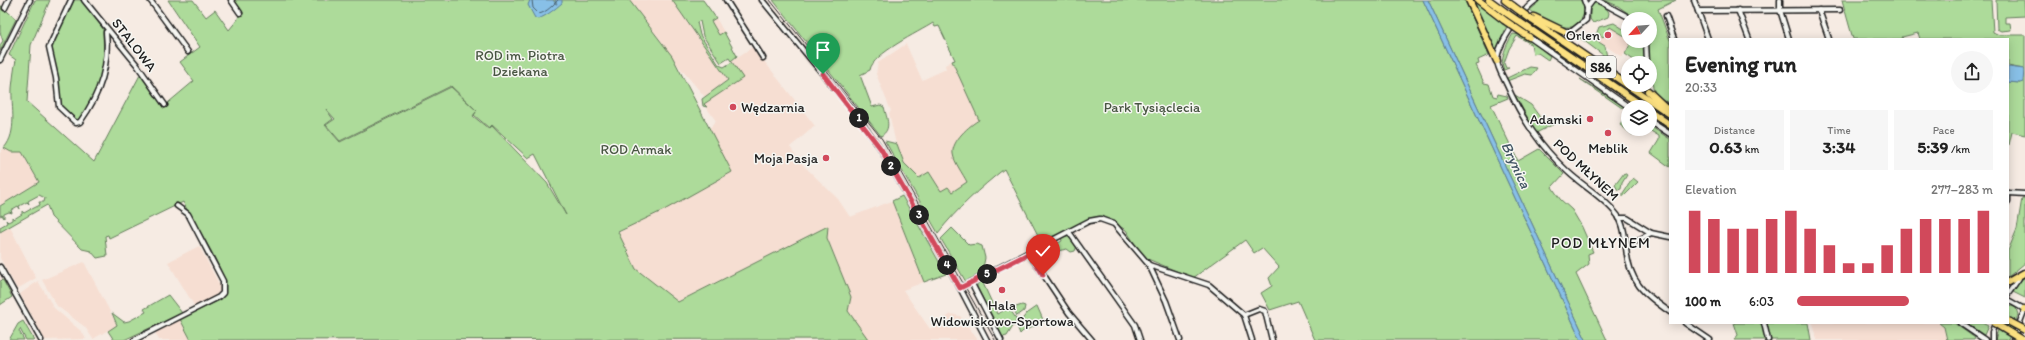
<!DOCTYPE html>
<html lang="en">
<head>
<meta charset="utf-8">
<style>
  :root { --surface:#fff; --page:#f6f6f6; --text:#222; --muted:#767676; --accent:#d1495b }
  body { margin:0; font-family:Itim,sans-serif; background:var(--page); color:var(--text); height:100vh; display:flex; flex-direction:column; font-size:15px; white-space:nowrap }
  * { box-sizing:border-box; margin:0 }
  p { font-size:13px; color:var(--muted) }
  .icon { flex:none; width:22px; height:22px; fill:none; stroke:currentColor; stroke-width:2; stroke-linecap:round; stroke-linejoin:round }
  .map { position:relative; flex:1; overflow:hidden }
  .panel { position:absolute; left:1669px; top:38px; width:340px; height:286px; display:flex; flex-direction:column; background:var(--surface); border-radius:0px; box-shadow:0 2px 10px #0003 }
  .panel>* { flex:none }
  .needle { width:26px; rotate:244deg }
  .controls { position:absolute; left:1621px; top:12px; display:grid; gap:8px }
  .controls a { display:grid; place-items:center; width:36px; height:36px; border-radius:50%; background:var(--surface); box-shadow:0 2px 10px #0003; font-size:20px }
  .pin { position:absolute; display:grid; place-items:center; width:34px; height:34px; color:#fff; margin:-41px -17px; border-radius:50% 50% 50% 0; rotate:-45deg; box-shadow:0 0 4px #0007 }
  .pin .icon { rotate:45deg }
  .km { position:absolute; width:20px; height:20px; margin:-10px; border-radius:50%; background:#222; color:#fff; font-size:11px; line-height:20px; text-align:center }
  .round { display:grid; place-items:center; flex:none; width:42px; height:42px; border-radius:21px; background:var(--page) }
  .head { display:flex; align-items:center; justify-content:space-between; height:68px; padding:0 16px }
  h1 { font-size:22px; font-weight:800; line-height:30px }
  .figures { display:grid; grid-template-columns:repeat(3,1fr); gap:6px; height:68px; padding:4px 16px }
  .figures div { display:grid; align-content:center; border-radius:0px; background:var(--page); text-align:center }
  .figures b { font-size:17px; font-weight:800 }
  .figures small { font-size:11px; font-weight:400 }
  .figures p { font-size:11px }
  .chart { height:112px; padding:8px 16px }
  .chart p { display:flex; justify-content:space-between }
  .chart svg { width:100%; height:72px; margin-top:4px; stroke:var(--accent); stroke-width:6 }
  ul { padding:0 16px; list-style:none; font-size:13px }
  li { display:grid; grid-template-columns:64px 48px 1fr; align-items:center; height:30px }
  li i { height:10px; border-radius:5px; background:var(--accent) }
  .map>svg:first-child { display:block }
  .built { fill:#f6ded2 }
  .green { fill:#addb9a; stroke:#647c5b; fill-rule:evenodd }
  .water { fill:#88c0e7; stroke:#5d7e96 }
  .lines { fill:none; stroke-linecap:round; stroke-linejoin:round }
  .shore { stroke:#475e6d; stroke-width:1 }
  .minor-casing { stroke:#1c1c1c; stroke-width:7 }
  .highway-casing { stroke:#1c1c1c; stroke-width:9 }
  .minor { stroke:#f6f6f2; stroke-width:4 }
  .highway { stroke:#fce080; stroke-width:6 }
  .tram { stroke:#1c1c1c; stroke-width:1 }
  .highway-bridge-casing { stroke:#1c1c1c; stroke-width:9; stroke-linecap:butt }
  .highway-bridge { stroke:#fce080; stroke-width:6 }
  .route-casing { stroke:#fff; stroke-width:8 }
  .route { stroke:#d1495b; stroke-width:5 }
  .poi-dot { fill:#d1495b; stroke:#f6f6f2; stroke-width:1.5 }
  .labels { text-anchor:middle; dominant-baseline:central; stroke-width:3; stroke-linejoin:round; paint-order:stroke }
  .shield { fill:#f6f6f2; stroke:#5d5d5c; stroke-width:1 }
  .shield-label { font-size:13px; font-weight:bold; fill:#1c1c1c }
  .poi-label { font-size:14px; fill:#1c1c1c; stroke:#f6f6f2; text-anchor:end }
  .street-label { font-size:14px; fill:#1c1c1c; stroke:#f6f6f2 }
  .park-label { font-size:14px; fill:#485542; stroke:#f6f6f2 }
  .water-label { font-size:15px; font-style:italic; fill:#425563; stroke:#f6f6f2 }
  .neighbourhood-label { font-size:15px; letter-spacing:1px; fill:#1c1c1c; stroke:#f6f6f2 }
</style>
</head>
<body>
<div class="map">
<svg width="2025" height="340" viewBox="0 0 2025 340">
  <rect width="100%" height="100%" fill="#f6ebe3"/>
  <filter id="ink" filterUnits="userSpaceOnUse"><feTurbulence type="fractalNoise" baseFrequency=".025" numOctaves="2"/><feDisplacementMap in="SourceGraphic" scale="8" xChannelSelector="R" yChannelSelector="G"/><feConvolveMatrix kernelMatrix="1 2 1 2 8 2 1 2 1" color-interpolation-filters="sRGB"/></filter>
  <g filter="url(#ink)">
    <g class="built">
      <path d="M629,0H672L728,80L705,97L670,56L662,42Z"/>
      <path d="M716,18L724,32L719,35L711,21Z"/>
      <path d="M1610,26L1628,39V41H1632L1622,57L1595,39L1599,34L1603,36Z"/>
      <path d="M906,44L922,80L946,69L945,65L952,61L979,120L967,182L952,192H941L929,172L919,178L904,163L895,140L889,113L891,111L876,74L878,63Z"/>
      <path d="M753,47L815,126L790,147L802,164L838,199L850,217L892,201L924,282L903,290L930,329L951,314L960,316L978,340H867L848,311L851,297L827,238L828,226L678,302L636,269L618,233L732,172L709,129L716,121L704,104L742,78L731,61Z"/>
      <path d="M4,148L11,152H22L39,182L0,206V153Z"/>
      <path d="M10,227L36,278L17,289L0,258V232Z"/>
      <path d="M199,246L222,290L220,294L195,307L168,262Z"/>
      <path d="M84,262L117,325L93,339L85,327L57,306L42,280Z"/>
      <path d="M38,281L54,308L82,332L86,339L45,340L20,294Z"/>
      <path d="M180,319L191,340H159L155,332Z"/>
      <path d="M1813,323H1939L1944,327L1947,340H1817Z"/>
    </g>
    <g class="green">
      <path d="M35,0H50L31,45L27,102L94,162L140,75L163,107L194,81L180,62L200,47L168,0H193L206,17L215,10L229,30L238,19L240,8L234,0H629L672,56L732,172L666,209L618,232L636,269L678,302L828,226L827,238L851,297L848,311L868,339L191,340L180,319L220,300C224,295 226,292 225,286C224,267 192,220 183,202L109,238L108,235L105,236L107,256L97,258L91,251L82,249L51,217L47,205L0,232V227L7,223L6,220L8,222L12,220V217L14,219L22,214V211L24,213L31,209L30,207L32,209L40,205L39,202H44L45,198L39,195L28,201L29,204L27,202L19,206L20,209L18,206L11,210L12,213L9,212L4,214V218L2,215L0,216V206L39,182L22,152H11L4,148C18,132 11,108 12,88C13,79 14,69 16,60L9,55ZM451,86L477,111L451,87L340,142L325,125L333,119L326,109L335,119L326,125L340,141ZM476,112L474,115L489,128L492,125L528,158L535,154L566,215L547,183L492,126L489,129L473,116Z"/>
      <path d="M74,0H82L103,29L104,64L97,88L84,113L77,121L61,106L51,52L56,36Z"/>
      <path d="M672,0H703L716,18L711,21L719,35L724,32L737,56L731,61L729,58L721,63L703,36L700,21L697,22L700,35L719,65L724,67L732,62L743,78L704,104L707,107L703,106L702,99L728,80Z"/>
      <path d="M773,0H1423L1581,340H1315L1298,301L1270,310L1261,293L1272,286L1269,278L1279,267L1262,248L1254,253L1245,240L1193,278L1143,257L1126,230L1102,216L1088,219L1042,243L1004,169C980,188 957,209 938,233L885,141L897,144L904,163L919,178L929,172L941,191L948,187L952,192L967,182C963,174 954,162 953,154C951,141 970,125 979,120L952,61L955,60L939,26L935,27L933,23C919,32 872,54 870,70L860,75L872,107L880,105L884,107C887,119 892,129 881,136Z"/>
      <path d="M1428,0H1465L1489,55L1478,60L1479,64L1476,65L1484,83L1489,84L1493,96L1497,97L1498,94L1507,96L1508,98L1491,105L1518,161L1539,149L1564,174L1552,187L1560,199L1572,210L1582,227L1593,252L1588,254L1589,264L1576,274L1607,340H1586Z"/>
      <path d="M1472,0H1474L1507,26L1496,50Z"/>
      <path d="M1540,0H1580C1590,10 1582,20 1573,27C1556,28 1543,21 1530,10L1536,5L1535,3Z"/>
      <path d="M1604,0H1676L1658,9L1670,41V104L1656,95L1653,88L1647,41H1650V19H1636L1618,6Z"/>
      <path d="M1842,0H1991L1993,32L1999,35H2025V135L2012,132L2009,145L2008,144V82L2020,83L2024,69L2008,66V39H1920L1918,33L1902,37L1903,39H1853Z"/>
      <path d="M1996,0H2024L2025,16L2005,17V23H2010L2011,30L2001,31L1997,29Z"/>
      <path d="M1592,4C1599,2 1607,7 1609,13L1608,17L1593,23L1590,19V7Z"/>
      <path d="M0,5L16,19L0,51V45L3,41L0,32Z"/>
      <path d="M1614,23L1628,32V38L1610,27L1603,37L1599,34L1596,35L1599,27Z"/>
      <path d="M1513,34C1526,34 1540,49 1550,56L1548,60L1538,53L1533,54L1531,44L1517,36L1509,49L1504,63L1506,68H1509L1504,70C1499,60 1507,43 1513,34Z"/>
      <path d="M1582,35L1589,36L1605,46L1607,58L1579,37Z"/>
      <path d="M1632,41H1643L1645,63H1638L1625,54Z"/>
      <path d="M1530,67L1537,68L1532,75L1525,74L1507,81V78Z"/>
      <path d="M1580,79L1624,106L1622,108Z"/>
      <path d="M1515,95L1531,105L1542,120L1551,119L1556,123L1536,133Z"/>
      <path d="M1627,110L1628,111V129H1637L1633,135L1620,125L1628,114L1625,112Z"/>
      <path d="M1650,126L1670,139V167L1651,153L1659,140V136L1649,130L1647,132L1646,129H1650Z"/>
      <path d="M1624,173L1627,175L1622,183L1621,189L1618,190L1615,185Z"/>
      <path d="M1633,178L1638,182L1623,197V193Z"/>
      <path d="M902,196L946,274L924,282L892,201Z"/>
      <path d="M2022,198H2025V263L2008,277V251L2017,229Z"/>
      <path d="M952,228L969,245L977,244L982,246L985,258L982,273L966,282L941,239Z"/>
      <path d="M1065,236L1072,239L1077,246L1075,251L1071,252L1067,249L1033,256L1034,252L1037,250L1039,253L1062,241L1061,237Z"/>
      <path d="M2025,275V298L2013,292Z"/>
      <path d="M3,280L12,297L0,305V281Z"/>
      <path d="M982,281L997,314L1009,308L1017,320L1007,336L1003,337L977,287V284Z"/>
      <path d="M168,295L182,313L124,340H114L108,331L117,325L112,313L124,322L129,321L146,312L144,309Z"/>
      <path d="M1022,305L1025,306L1024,311L1017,316L1015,312L1016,307Z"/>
      <path d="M1037,306L1044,322L1023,331L1020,334L1017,326L1027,313Z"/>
      <path d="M2012,306L2016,308L2018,315L2008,340H1995L2000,323H2008V307Z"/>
      <path d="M23,321L34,340H26L20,329L19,331L24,340H9L18,324Z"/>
      <path d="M1734,323H1762L1766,340H1734L1738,335Z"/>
      <path d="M1765,323H1808L1811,340H1770Z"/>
      <path d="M1939,323H1954L1975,338L1974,340H1947L1944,327Z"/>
      <path d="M1966,323H1982L1988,326L1984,335Z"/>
    </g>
    <g class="water">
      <path d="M530,0H553L556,4H557L555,0H562V3C555,9 548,15 538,19L535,18L528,5Z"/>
      <path d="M1423,0H1428L1586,340H1581Z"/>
      <path d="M2008,67L2024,69L2023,82L2020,83L2008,82Z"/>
    </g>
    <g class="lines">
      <path class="shore" d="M532,0L533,8L539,14C547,12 553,5 558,0"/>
      <g class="minor-casing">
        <g id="minor">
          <path d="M71,0L49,47L56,78L59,107L76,123L80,122C99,96 110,65 106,32L108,31"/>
          <path d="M84,0L137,65L165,105"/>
          <path d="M150,0L188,52"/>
          <path d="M231,0L240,13"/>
          <path d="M726,0L763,58"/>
          <path d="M762,0L854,112L881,149L960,288L987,340"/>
          <path d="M1536,0C1522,10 1498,43 1497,60C1497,67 1503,77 1506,83C1522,119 1539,145 1568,172C1584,187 1605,198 1618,216C1624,225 1625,237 1626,248C1629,282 1644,294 1670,312"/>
          <path d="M1597,0L1632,19"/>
          <path d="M1694,0L1708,39"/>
          <path d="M1780,0V10L1789,39"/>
          <path d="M5,8L9,0"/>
          <path d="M1587,8L1593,0"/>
          <path d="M1738,10L1749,39"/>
          <path d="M1819,10L1829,39"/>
          <path d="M1698,11L1840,10"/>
          <path d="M1666,16L1674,39"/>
          <path d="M1563,31H1572L1586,20L1587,8L1584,0"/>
          <path d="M1529,37L1629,107"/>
          <path d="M1646,41L1647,63"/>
          <path d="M0,60L30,0"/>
          <path d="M1650,121L1670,134"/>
          <path d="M2008,193L2025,194"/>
          <path d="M2008,202V193"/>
          <path d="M1619,218H1627L1651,233L1670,237"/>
          <path d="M1069,232L1135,325L1140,340"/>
          <path d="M1626,247L1651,233"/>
          <path d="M1029,253L1069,313L1092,340"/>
          <path d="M1149,265L1209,285L1244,315L1252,340"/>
          <path d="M0,267L41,340"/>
          <path d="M971,282L1001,340"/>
          <path d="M960,288L1089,221L1100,219L1114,224L1149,265L1166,301L1180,340"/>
          <path d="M2008,294L2019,278"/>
          <path d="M2008,300L2024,309"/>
          <path d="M1244,315L1259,309L1265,311L1272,340"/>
          <path d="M1685,323L1710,340"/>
          <path d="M1764,323L1768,340"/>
          <path d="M1960,323L1985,340"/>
          <path d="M134,340L219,297L223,293V281L188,214L177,206"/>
          <path d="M1992,340V332L1995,323"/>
          <path d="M2013,340L2025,309"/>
        </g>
      </g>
      <g class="highway-casing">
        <g id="highway">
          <path d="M1469,0L1497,61"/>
          <path d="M1478,0L1504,20"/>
          <path d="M1489,0L1508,14"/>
          <path d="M1505,0L1513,6"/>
          <path d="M1534,17L1563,31"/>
          <path d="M1532,20L1670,114"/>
          <path d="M1527,27L1644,107"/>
          <path d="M1523,33L1529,37"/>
          <path d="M1648,91L1665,107"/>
          <path d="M1650,111L1670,125"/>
          <path d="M2008,282L2024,273"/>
          <path d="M2024,309L2025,310"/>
        </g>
      </g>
      <use href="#minor" class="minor"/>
      <use href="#highway" class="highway"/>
      <path class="tram" d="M770,0L882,139L995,340"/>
      <g class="highway-bridge-casing">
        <g id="highway-bridge">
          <path d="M1513,6L1532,20"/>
          <path d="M1508,14L1527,27"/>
          <path d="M1504,20L1523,33"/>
          <path d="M2008,321L2025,330"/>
          <path d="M1994,323L2022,340"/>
        </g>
      </g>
      <use href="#highway-bridge" class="highway-bridge"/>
    </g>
  </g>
  <g class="lines" filter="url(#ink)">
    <g class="route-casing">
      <path id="route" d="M823,74L881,149L960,288L1030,253L1043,275"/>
    </g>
    <use href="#route" class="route"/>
  </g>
  <g class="poi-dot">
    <circle cx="1608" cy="35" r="4"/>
    <circle cx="733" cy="107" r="4"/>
    <circle cx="1590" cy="119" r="4"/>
    <circle cx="1608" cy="133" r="4"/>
    <circle cx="826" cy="158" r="4"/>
    <circle cx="1002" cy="290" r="4"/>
  </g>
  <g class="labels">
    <rect class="shield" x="1586" y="56" width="30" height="22" rx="3"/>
    <g class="shield-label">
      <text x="1601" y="67">S86</text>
    </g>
    <g class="poi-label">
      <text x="1600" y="35">Orlen</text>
      <text x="741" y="107" text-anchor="start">Wędzarnia</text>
      <text x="1582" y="119">Adamski</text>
      <text x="1608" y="148" text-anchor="middle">Meblik</text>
      <text x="818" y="158">Moja Pasja</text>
      <text x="1002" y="305" text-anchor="middle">Hala<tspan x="1002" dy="16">Widowiskowo-Sportowa</tspan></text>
    </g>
    <g class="street-label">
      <text transform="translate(134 45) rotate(52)">STALOWA</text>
      <text transform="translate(1586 170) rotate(43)">POD MŁYNEM</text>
    </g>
    <g class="park-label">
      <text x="520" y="55">ROD im. Piotra<tspan x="520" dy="16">Dziekana</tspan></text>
      <text x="1152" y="107">Park Tysiąclecia</text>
      <text x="636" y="149">ROD Armak</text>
    </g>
    <g class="water-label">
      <text transform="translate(1516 165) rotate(65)">Brynica</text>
    </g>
    <g class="neighbourhood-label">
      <text x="1601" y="243">POD MŁYNEM</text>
    </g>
  </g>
</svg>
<div class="controls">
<a><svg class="needle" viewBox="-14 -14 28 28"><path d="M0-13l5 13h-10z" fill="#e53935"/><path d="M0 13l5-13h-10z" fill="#767676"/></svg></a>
<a><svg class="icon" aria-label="locate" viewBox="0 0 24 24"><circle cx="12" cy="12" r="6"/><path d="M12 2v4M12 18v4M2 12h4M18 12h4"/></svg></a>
<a><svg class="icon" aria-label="layers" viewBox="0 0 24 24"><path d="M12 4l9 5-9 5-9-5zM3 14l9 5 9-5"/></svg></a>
</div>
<div class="pin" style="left:823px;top:74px;background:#1e9e55"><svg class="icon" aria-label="arrive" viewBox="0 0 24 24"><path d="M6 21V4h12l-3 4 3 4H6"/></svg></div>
<div class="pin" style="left:1043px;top:275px;background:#d93025"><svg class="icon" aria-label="check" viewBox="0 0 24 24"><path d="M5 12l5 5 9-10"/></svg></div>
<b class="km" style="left:859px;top:118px">1</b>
<b class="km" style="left:891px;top:166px">2</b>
<b class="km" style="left:919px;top:215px">3</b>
<b class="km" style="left:947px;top:265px">4</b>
<b class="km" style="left:987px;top:274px">5</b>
<section class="panel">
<div class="head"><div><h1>Evening run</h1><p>20:33</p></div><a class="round"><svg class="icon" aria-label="share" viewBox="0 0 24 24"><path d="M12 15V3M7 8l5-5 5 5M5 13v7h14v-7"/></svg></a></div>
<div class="figures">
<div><p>Distance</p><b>0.63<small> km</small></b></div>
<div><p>Time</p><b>3:34</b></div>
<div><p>Pace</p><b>5:39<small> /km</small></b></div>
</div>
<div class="chart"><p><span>Elevation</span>277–283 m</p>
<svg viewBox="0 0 160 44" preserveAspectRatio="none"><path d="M5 44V6M15 44V11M25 44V17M35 44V17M45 44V11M55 44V6M65 44V17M75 44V27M85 44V38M95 44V38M105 44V27M115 44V17M125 44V11M135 44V11M145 44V11M155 44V6"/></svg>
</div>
<ul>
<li><b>100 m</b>6:03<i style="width:57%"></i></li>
</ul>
</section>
</div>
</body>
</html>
